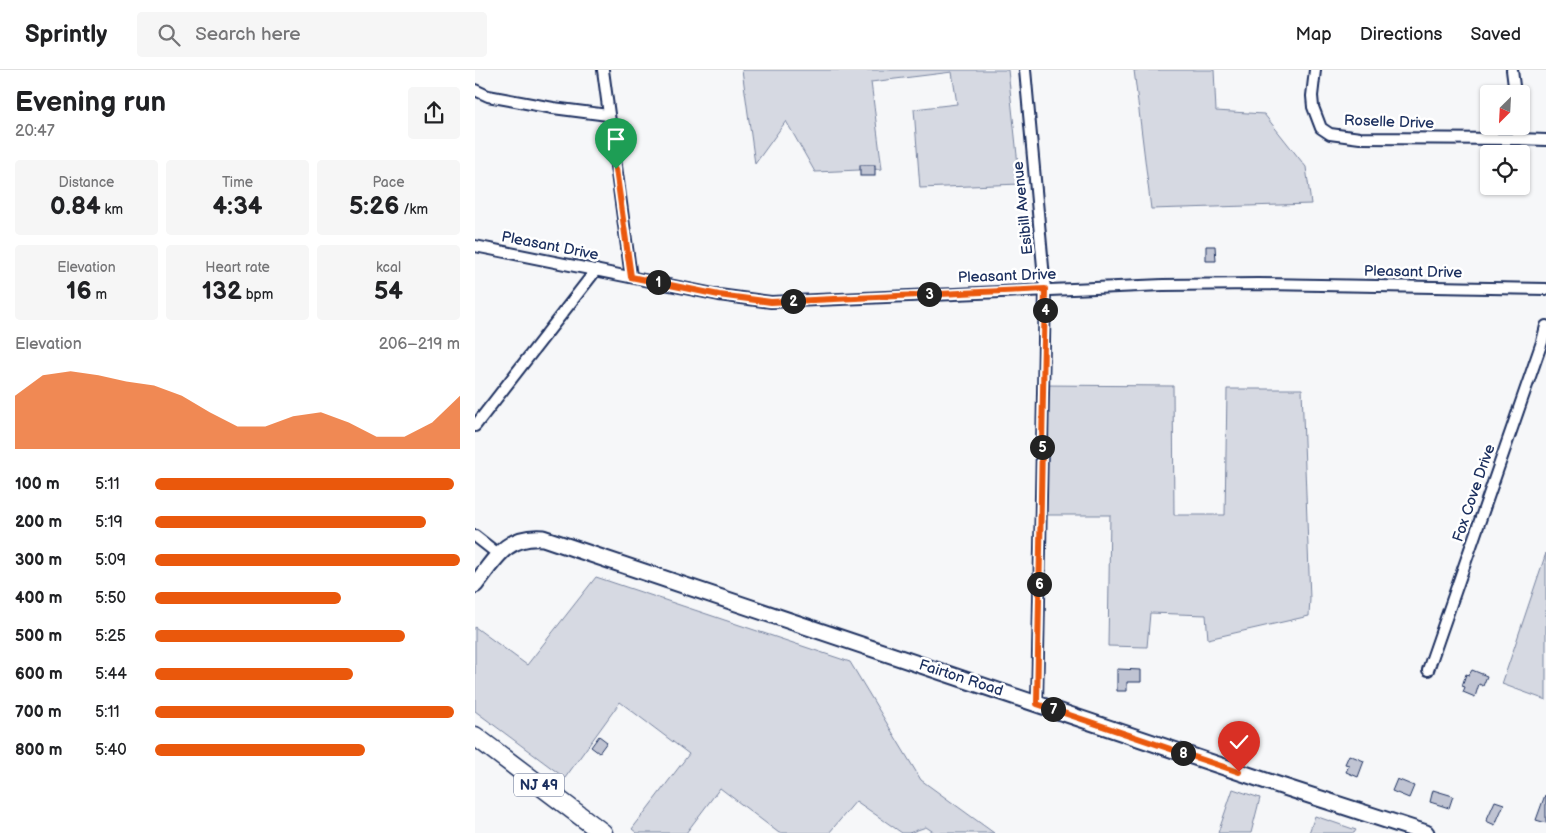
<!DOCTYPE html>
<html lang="en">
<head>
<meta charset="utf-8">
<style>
  :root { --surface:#fff; --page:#f6f6f6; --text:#202124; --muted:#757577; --line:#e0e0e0; --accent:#ea580c }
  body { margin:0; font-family:"Balsamiq Sans",sans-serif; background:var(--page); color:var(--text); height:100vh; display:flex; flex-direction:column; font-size:19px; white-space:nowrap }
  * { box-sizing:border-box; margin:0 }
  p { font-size:16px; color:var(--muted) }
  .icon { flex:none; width:28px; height:28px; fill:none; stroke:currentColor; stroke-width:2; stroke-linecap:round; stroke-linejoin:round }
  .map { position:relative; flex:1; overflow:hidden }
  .side { display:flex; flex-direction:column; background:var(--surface); width:475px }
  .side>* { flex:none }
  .needle { width:32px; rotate:204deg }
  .fabs { position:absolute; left:1005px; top:15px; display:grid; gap:10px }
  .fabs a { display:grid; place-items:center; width:50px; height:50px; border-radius:5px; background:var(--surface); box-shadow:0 1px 4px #0004; font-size:25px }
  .pin { position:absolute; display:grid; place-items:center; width:42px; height:42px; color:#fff; margin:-51px -21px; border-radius:50% 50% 50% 0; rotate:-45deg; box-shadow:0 0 5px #0007 }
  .pin .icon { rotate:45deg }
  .km { position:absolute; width:25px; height:25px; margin:-12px; border-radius:50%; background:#222; color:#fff; font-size:14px; line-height:25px; text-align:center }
  .round { display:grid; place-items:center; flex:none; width:52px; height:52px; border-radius:5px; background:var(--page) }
  .overview { display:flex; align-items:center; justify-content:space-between; height:85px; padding:0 15px }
  h1 { font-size:28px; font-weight:800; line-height:38px }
  .metrics { display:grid; grid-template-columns:repeat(3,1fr); gap:8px; height:85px; padding:5px 15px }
  .metrics div { display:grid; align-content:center; border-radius:5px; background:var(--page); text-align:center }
  .metrics b { font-size:25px; font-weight:800 }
  .metrics small { font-size:14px; font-weight:400 }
  .metrics p { font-size:14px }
  .chart { height:140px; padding:10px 15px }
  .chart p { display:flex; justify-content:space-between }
  .chart svg { width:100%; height:90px; margin-top:5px; fill:var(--accent); opacity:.7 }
  ul { padding:0 15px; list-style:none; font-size:16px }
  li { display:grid; grid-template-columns:80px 60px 1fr; align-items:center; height:38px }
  li i { height:12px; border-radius:6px; background:var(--accent) }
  header { display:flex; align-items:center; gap:30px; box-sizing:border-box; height:70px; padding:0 25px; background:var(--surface); border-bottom:1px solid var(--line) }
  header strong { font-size:24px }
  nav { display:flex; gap:28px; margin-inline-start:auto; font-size:18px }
  .search { width:350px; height:45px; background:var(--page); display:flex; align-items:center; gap:12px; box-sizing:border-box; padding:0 18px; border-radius:5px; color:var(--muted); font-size:19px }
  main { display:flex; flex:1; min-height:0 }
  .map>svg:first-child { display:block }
  .green { fill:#d6d9e2; stroke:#7884a0 }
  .building { fill:#c0c4d3; stroke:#1b2f5e }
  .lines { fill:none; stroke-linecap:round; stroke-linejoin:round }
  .minor-casing { stroke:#1b2f5e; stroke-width:14 }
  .secondary-casing { stroke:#1b2f5e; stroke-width:19 }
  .trunk-casing { stroke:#1b2f5e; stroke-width:21 }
  .minor { stroke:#fff; stroke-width:10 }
  .secondary { stroke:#fff; stroke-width:15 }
  .trunk { stroke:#fff; stroke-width:18 }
  .route-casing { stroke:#fff; stroke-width:10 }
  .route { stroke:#ea580c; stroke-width:6 }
  .labels { text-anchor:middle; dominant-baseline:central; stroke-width:5; stroke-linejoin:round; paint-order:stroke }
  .shield { fill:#fff; stroke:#5f6d8e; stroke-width:1 }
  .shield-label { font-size:14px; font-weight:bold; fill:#1b2f5e }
  .street-label { font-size:15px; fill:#1b2f5e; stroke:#fff }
</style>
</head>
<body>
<header>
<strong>Sprintly</strong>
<div class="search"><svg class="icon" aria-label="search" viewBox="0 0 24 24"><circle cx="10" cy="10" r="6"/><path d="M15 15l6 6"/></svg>Search here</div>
<nav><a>Map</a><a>Directions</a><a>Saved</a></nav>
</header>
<main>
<section class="side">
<div class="overview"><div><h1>Evening run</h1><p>20:47</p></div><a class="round"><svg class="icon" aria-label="share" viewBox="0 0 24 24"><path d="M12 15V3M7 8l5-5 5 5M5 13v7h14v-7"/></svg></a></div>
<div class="metrics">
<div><p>Distance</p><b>0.84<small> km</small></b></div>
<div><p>Time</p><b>4:34</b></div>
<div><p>Pace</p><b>5:26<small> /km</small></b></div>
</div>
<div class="metrics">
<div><p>Elevation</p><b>16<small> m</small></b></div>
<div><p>Heart rate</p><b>132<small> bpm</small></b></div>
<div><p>kcal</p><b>54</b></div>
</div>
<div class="chart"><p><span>Elevation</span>206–219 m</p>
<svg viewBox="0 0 160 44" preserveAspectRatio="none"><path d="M0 44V18L10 8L20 6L30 8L40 11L50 13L60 18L70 26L80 33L90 33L100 28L110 26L120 31L130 38L140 38L150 31L160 18V44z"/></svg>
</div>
<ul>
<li><b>100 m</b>5:11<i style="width:98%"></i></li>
<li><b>200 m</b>5:19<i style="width:89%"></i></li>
<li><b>300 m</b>5:09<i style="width:100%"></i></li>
<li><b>400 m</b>5:50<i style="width:61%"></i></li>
<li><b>500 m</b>5:25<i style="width:82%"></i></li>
<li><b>600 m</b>5:44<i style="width:65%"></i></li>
<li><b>700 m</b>5:11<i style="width:98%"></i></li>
<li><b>800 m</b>5:40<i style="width:69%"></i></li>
</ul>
</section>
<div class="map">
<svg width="1071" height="763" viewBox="0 0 1071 763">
  <rect width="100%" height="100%" fill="#f6f7f9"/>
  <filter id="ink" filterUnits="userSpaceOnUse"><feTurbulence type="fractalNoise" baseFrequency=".02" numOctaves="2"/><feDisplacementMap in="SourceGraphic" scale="10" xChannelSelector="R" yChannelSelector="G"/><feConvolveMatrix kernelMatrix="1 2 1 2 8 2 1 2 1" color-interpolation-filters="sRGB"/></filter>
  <g filter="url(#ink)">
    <g class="green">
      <path d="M267,0H533L545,114L445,118L439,39L482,34L477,2L396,12L407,99L340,102L311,51L280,94Z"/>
      <path d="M659,0H739L741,41L789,44L831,97L836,134L676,139Z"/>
      <path d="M567,315L698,316L699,445H750L752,319H827L835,529L834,546L733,569L731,545L675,543L672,577L633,576L635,445H566Z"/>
      <path d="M1071,483V630L1027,614Z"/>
      <path d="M121,507L375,592L446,710L519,763H460L451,757L434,763H427L381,731L354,763H304L245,718L211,763H162L157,759L214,684L145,632L90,708L0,641V557L52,595Z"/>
      <path d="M758,719L785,728L776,763H743Z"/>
      <path d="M840,746L881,760L879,763H834Z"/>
    </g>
    <g class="building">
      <rect x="385" y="95" width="15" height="11"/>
      <path d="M731,176H740L741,191H731Z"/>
      <path d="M642,599L666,600V612H652V621H642Z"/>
      <path d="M997,600L1012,606L1008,616L1004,614L1000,627L988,622L990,617L987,616L991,604L994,605Z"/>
      <path d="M124,666L132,672L124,683L116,677Z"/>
      <path d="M874,685L889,691L883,707L871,702L874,695L870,694Z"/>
      <path d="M922,709L939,716L934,728L917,721Z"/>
      <path d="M958,720L978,726L974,738L955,732Z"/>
      <path d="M1070,725L1071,726V753L1061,750Z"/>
      <path d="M1020,731L1029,734L1020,755L1011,751Z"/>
    </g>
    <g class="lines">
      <g class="minor-casing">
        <g id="minor">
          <path d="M128,0L156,207"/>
          <path d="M550,0L570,219L562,634"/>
          <path d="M840,0L837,26L838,37L846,58L855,64L885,68L1044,69"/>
          <path d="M1037,0L1040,24"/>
          <path d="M0,20L13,26L78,38L133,45"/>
          <path d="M1043,56L1044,69L1071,70"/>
          <path d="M0,176L244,225L296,232L688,215L783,214L1071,219"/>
          <path d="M0,356L121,200"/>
          <path d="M0,466L23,484"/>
          <path d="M953,600L1067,272L1071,256"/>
        </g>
      </g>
      <g class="secondary-casing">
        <path id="secondary" d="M0,515C20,489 31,465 68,468L800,714L951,763"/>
      </g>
      <g class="trunk-casing">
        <path id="trunk" d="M0,666L128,763"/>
      </g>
      <use href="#minor" class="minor"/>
      <use href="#secondary" class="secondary"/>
      <use href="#trunk" class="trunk"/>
    </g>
  </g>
  <g class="lines" filter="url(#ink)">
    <g class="route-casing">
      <path id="route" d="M141,99L156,207L244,225L296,232L570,219L562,634L764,702"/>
    </g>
    <use href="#route" class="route"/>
  </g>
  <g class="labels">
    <rect class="shield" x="39" y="703.5" width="50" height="23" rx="4"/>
    <g class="shield-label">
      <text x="64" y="715">NJ 49</text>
    </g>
    <g class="street-label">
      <text transform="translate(914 52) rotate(2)">Roselle Drive</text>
      <text transform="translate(548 138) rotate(-96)">Esibill Avenue</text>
      <text transform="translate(75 176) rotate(11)">Pleasant Drive</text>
      <text transform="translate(938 202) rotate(1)">Pleasant Drive</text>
      <text transform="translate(532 206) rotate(-2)">Pleasant Drive</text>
      <text transform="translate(999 423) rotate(-71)">Fox Cove Drive</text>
      <text transform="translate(486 608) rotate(18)">Fairton Road</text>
    </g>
  </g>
</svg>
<div class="fabs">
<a><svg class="needle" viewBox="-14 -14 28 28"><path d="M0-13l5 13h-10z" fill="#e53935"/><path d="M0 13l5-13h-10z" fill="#757577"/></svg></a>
<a><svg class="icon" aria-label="locate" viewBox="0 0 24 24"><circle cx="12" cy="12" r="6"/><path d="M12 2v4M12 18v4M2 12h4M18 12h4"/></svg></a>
</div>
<div class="pin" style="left:141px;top:99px;background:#1e9e55"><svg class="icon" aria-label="arrive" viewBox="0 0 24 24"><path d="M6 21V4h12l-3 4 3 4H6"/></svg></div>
<div class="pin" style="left:764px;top:702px;background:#d93025"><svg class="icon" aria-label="check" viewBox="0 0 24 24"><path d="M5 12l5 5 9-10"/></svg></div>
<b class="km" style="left:183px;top:212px">1</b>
<b class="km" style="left:318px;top:231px">2</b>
<b class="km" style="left:454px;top:224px">3</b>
<b class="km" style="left:570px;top:240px">4</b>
<b class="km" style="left:567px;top:377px">5</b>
<b class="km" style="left:564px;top:514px">6</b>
<b class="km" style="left:578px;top:639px">7</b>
<b class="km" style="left:708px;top:683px">8</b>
</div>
</main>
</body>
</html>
